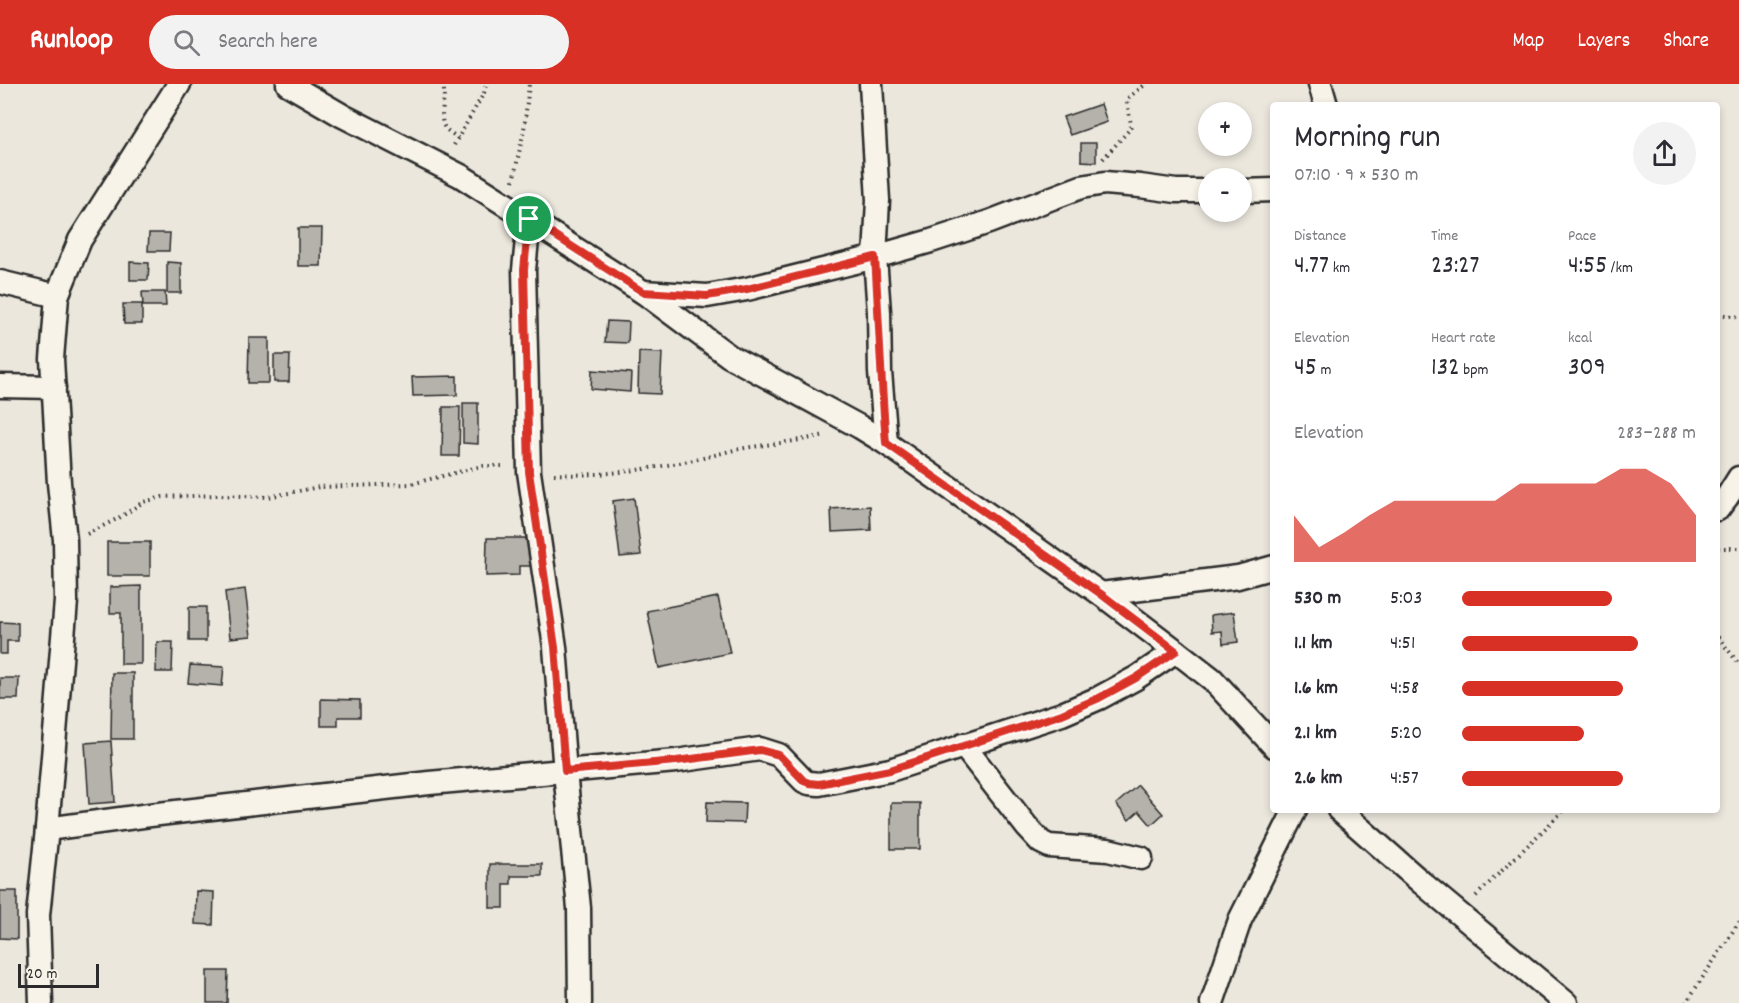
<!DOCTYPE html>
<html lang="en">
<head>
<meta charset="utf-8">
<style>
  :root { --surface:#fff; --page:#f2f2f3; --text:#2b2b33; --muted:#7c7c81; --accent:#d93025 }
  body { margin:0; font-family:Dekko,sans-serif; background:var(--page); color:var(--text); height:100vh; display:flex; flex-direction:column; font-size:22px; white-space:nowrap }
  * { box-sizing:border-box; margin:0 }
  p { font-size:20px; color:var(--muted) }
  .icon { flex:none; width:33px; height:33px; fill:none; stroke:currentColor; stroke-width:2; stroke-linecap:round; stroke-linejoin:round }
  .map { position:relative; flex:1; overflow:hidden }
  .panel { position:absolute; left:1270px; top:18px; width:450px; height:711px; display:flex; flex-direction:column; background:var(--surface); border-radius:6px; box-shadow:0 3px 9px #0003 }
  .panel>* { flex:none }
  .buttons { position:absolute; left:1198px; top:18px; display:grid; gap:12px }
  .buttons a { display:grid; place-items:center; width:54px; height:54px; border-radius:50%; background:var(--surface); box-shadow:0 3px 9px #0003; font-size:30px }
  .scale { position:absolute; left:18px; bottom:15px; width:81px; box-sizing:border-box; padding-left:6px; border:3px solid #2b2b2b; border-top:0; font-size:16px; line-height:21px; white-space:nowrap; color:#2b2b2b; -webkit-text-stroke:4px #f7f3e8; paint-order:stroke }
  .pin { position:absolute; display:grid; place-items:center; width:51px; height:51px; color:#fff; margin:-26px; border:3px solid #fff; border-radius:50%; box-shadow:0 2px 6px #0007 }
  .round { display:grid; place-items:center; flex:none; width:63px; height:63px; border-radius:32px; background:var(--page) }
  .overview { display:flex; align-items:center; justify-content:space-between; height:102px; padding:0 24px }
  h1 { font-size:33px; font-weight:600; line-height:45px }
  .figures { display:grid; grid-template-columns:repeat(3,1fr); gap:9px; height:102px; padding:6px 24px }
  .figures div { display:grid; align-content:center }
  .figures b { font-size:26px; font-weight:600 }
  .figures small { font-size:16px; font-weight:400 }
  .figures p { font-size:16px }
  .chart { height:168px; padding:12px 24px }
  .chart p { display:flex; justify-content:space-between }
  .chart svg { width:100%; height:108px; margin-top:6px; fill:var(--accent); opacity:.7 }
  ul { padding:0 24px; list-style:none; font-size:20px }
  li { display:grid; grid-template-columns:96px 72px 1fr; align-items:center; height:45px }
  li i { height:15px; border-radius:8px; background:var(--accent) }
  header { display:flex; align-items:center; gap:36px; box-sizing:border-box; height:84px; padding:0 30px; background:var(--accent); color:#fff }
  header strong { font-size:28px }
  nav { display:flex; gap:33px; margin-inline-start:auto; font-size:21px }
  .search { width:420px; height:54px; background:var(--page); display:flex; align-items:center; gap:15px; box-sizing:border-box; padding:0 21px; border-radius:33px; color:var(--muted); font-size:22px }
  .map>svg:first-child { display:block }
  .building { fill:#b5b2ab; stroke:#2b2b2b; stroke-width:1.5 }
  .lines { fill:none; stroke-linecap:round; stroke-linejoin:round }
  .street-casing { stroke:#2b2b2b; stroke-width:27 }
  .path { stroke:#2b2b2b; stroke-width:4; stroke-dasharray:1.5 4.5; stroke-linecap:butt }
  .street { stroke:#f7f3e8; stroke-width:22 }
  .route-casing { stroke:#fff; stroke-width:12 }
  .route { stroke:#d93025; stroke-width:8 }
</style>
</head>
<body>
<header>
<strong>Runloop</strong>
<div class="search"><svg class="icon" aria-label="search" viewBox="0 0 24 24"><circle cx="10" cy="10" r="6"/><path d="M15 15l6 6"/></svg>Search here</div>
<nav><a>Map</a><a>Layers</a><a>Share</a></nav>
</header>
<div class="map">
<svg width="1739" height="919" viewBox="0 0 1739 919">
  <rect width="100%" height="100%" fill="#ebe7dd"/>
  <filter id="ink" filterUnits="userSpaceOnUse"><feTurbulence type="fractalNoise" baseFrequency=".0167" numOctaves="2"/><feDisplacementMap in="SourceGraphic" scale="12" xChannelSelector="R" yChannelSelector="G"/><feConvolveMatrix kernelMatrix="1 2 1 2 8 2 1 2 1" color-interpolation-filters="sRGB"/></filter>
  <g filter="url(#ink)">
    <g class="building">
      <path d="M1101,20L1107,38L1070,51L1063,33Z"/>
      <path d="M1081,59H1096V78L1081,77Z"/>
      <path d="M298,144H322L321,182H298Z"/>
      <path d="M149,149H170L169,167H148Z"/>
      <path d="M130,178L149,179L148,196H130Z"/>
      <path d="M167,178L181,179V209H167Z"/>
      <path d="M142,208H165L166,222H143Z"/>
      <path d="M123,220H142V240H124Z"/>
      <path d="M607,237L629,238L628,259L605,258Z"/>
      <path d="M249,254H269V299H248Z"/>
      <path d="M639,268L662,269L660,310L638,309Z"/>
      <path d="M274,271H290L289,298H274Z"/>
      <path d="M592,286L631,289L630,308L591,305Z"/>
      <path d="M457,292V311L413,312L412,293Z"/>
      <path d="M463,319H478V360L463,359Z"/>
      <path d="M443,323H460L459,372H442Z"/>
      <path d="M634,414L641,471L620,473L613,417Z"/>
      <path d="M870,422L871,446L832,448L831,425Z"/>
      <path d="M487,454H537V482H519V491L486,492Z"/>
      <rect x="107" y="458" width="43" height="34"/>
      <path d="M141,502V580H121V529H110V503Z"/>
      <path d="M245,505L251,552L230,554L225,508Z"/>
      <path d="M718,513L730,569L659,584L647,527Z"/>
      <rect x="189" y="523" width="17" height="34"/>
      <path d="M1234,528L1238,558L1223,560L1222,547L1212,548L1211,531Z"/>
      <path d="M0,538L18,539V557H7V570H0Z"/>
      <path d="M157,558H173L172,588H156Z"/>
      <path d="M190,581L224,583L222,602L188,599Z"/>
      <path d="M112,589H133V655H111Z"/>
      <path d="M0,594H19L18,615H0Z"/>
      <path d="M321,615L360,616V633H338V642H321Z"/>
      <path d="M111,657L115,718L89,720L85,659Z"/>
      <path d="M1138,701L1163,730L1151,741L1139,727L1129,736L1116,720Z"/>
      <path d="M707,718L745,719L744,739L706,738Z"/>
      <rect x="891" y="719" width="29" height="46"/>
      <path d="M490,780H542V792H511V800H504V824H490Z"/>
      <path d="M0,807H17V855L0,854Z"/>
      <path d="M196,807L214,808L213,841L195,840Z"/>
      <path d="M207,887H228L227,919H207Z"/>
    </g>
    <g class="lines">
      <g class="street-casing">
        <g id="street">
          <path d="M288,0L343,32L461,92L643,208L729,272L860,343L886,359L1101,510L1176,567L1212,595L1274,662"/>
          <path d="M871,0L878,116L875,173L879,228L880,288L886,359"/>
          <path d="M1320,0L1326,21"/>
          <path d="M1242,107L1274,106"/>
          <path d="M529,135L524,186L529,388L555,563L565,688L579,824L580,919"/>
          <path d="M0,198L57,212"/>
          <path d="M643,208L707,212L747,205L875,173L931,157L989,138L1081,103L1105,99L1140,102L1176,107H1209"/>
          <path d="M0,302L54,303"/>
          <path d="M1718,425L1727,413L1739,394"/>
          <path d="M1101,510L1238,493L1274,483"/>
          <path d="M963,661L1027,743L1041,758L1049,762L1108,766L1141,774"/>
          <path d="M1339,726L1422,799L1566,919"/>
          <path d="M47,745L150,731L429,699L676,677L760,665L779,671L804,697L809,699L819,700L890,686L1062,630L1099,614L1136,594L1176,567"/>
          <path d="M41,919L38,831L47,745L66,517L65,456L59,399L52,275L57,212L80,156L179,0"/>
          <path d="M1212,919L1240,836L1295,726"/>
        </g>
      </g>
      <g class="path">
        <path d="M443,0C447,13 437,36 446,45C449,48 454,51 458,54"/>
        <path d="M454,61L484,9L486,0"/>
        <path d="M1103,75L1130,45L1131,41L1127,17L1129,13L1146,0"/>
        <path d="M513,97L524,46L529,0"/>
        <path d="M1718,230L1739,233"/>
        <path d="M554,390C601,393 649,385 694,376C709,373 724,368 739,365C768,360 796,358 825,351"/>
        <path d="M87,450L119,434L143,418L163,413L219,411L268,413L319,403L411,400L482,382H505"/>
        <path d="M1718,464H1739"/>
        <path d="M1718,553L1739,580"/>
        <path d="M1476,812L1564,726"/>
        <path d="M1686,919L1739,838"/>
      </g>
      <use href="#street" class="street"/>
    </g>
  </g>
  <g class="lines" filter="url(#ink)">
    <g class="route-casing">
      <path id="route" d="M529,135L643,208L707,212L747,205L875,173C879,235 881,297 886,359L1101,510L1176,567L1136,594L1099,614L1062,630L890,686L819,700L809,699L804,697L779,671L760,666L676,677L565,687L555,563L529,388L524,186Z"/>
    </g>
    <use href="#route" class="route"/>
  </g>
</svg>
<div class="buttons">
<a>+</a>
<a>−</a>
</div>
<div class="scale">20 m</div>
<div class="pin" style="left:529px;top:135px;background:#1e9e55"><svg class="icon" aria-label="arrive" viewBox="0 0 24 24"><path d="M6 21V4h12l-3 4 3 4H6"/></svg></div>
<section class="panel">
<div class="overview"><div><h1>Morning run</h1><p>07:10 · 9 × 530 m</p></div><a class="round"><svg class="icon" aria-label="share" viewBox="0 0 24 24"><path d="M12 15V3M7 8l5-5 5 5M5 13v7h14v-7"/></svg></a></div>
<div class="figures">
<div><p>Distance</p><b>4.77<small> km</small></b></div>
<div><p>Time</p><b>23:27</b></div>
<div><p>Pace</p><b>4:55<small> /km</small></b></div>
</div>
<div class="figures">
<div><p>Elevation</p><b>45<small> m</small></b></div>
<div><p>Heart rate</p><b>132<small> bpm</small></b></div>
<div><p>kcal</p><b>309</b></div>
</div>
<div class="chart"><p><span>Elevation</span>283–288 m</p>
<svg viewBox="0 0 160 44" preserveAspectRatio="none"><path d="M0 44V25L10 38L20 32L30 25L40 19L50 19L60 19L70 19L80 19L90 12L100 12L110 12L120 12L130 6L140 6L150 12L160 25V44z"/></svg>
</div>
<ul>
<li><b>530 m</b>5:03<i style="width:64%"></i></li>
<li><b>1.1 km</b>4:51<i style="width:75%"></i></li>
<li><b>1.6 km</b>4:58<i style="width:69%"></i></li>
<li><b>2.1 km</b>5:20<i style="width:52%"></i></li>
<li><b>2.6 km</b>4:57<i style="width:69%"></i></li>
</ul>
</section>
</div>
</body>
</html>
